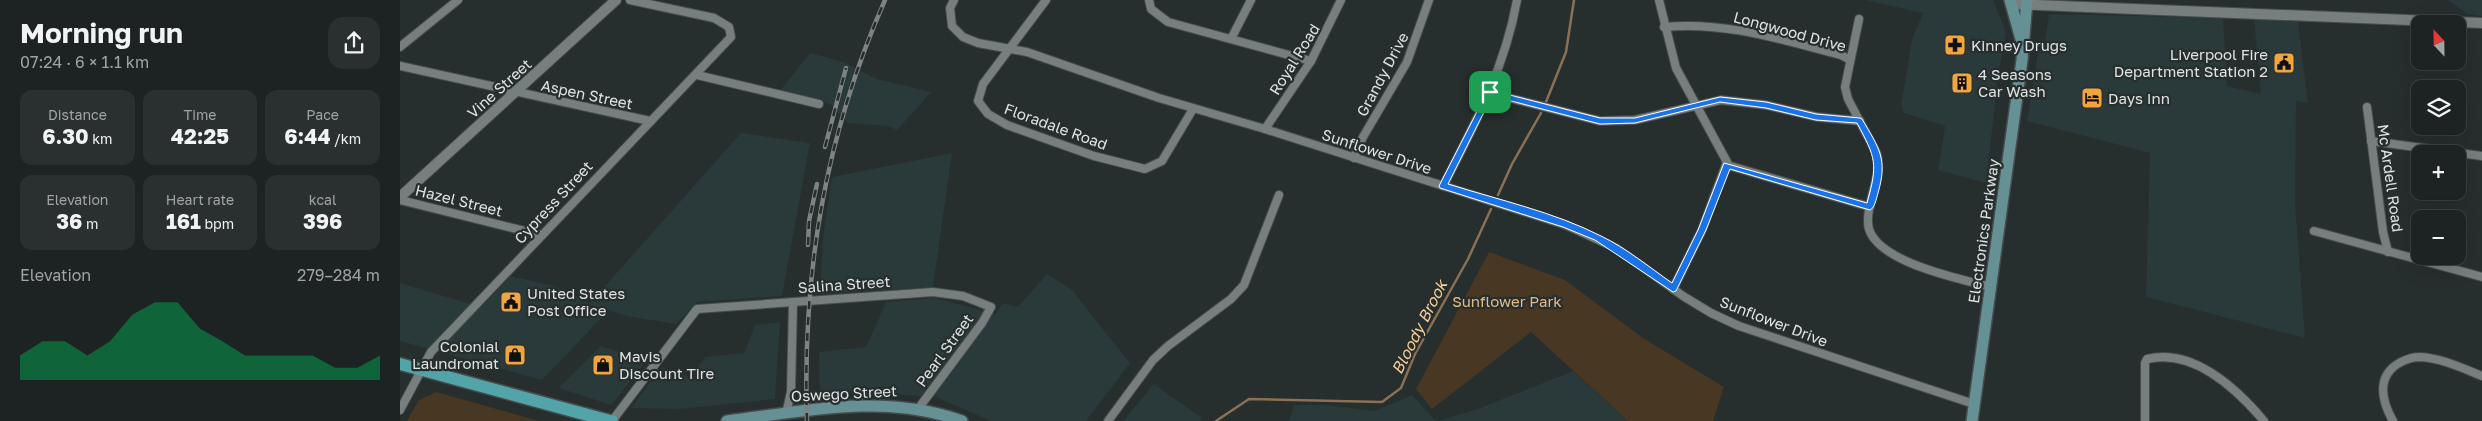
<!DOCTYPE html>
<html lang="en">
<head>
<meta charset="utf-8">
<style>
  :root { --surface:#1d2222; --page:#2a2f2f; --text:#f1f3f6; --muted:#a0a4a5; --line:#3b3f40; --accent:#0b8043 }
  body { margin:0; font-family:"Golos Text",sans-serif; background:var(--page); color:var(--text); height:100vh; display:flex; flex-direction:column; font-size:19px; white-space:nowrap }
  * { box-sizing:border-box; margin:0 }
  p { font-size:16px; color:var(--muted) }
  .icon { flex:none; width:28px; height:28px; fill:none; stroke:currentColor; stroke-width:2; stroke-linecap:round; stroke-linejoin:round }
  .map { position:relative; flex:1; overflow:hidden }
  .panel { display:flex; flex-direction:column; background:var(--surface); width:400px }
  .panel>* { flex:none }
  .needle { width:32px; rotate:338deg }
  .tools { position:absolute; left:2011px; top:15px; display:grid; gap:10px }
  .tools a { display:grid; place-items:center; width:55px; height:55px; border-radius:10px; background:var(--surface); box-shadow:0 5px 20px #0002,0 0 0 1px var(--line); font-size:25px }
  .pin { position:absolute; display:grid; place-items:center; width:42px; height:42px; color:#fff; margin:-21px; border-radius:10px; box-shadow:0 2px 8px #0006 }
  .round { display:grid; place-items:center; flex:none; width:52px; height:52px; border-radius:15px; background:var(--page) }
  .head { display:flex; align-items:center; justify-content:space-between; height:85px; padding:0 20px }
  h1 { font-size:28px; font-weight:700; line-height:38px }
  .figures { display:grid; grid-template-columns:repeat(3,1fr); gap:8px; height:85px; padding:5px 20px }
  .figures div { display:grid; align-content:center; border-radius:12px; background:var(--page); text-align:center }
  .figures b { font-size:21px; font-weight:700 }
  .figures small { font-size:14px; font-weight:400 }
  .figures p { font-size:14px }
  .chart { height:140px; padding:10px 20px }
  .chart p { display:flex; justify-content:space-between }
  .chart svg { width:100%; height:90px; margin-top:5px; fill:var(--accent); opacity:.7 }
  main { display:flex; flex:1; min-height:0 }
  .map>svg:first-child { display:block }
  .built { fill:#2a3939 }
  .green { fill:#483723 }
  .lines { fill:none; stroke-linecap:round; stroke-linejoin:round }
  .stream { stroke:#8a7154; stroke-width:2.5 }
  .minor-casing { stroke:#464b4b; stroke-width:10 }
  .tertiary-casing { stroke:#464b4b; stroke-width:12 }
  .secondary-casing { stroke:#464b4b; stroke-width:14 }
  .primary-casing { stroke:#464b4b; stroke-width:3 }
  .minor { stroke:#767e7e; stroke-width:8 }
  .tertiary { stroke:#767e7e; stroke-width:10 }
  .secondary { stroke:#659194; stroke-width:11 }
  .primary { fill:#53a4a9; fill-rule:evenodd }
  .rail-casing { stroke:#7d8383; stroke-width:4.5 }
  .rail { stroke:#272e2e; stroke-width:2.5; stroke-dasharray:8; stroke-linecap:butt }
  .route { fill:#1a73e8; stroke:#fff; fill-rule:evenodd }
  .labels { text-anchor:middle; dominant-baseline:central; stroke-width:4.5; stroke-linejoin:round; paint-order:stroke }
  .street-label { font-size:15px; fill:#dfe3e3; stroke:#272e2e }
  .poi-label { font-size:15px; fill:#dfe3e3; stroke:#272e2e; text-anchor:start }
  .park-label { font-size:15px; fill:#e4ba87; stroke:#272e2e }
  .water-label { font-size:16px; font-style:italic; fill:#f8cd9a; stroke:#272e2e }
</style>
</head>
<body>
<main>
<section class="panel">
<div class="head"><div><h1>Morning run</h1><p>07:24 · 6 × 1.1 km</p></div><a class="round"><svg class="icon" aria-label="share" viewBox="0 0 24 24"><path d="M12 15V3M7 8l5-5 5 5M5 13v7h14v-7"/></svg></a></div>
<div class="figures">
<div><p>Distance</p><b>6.30<small> km</small></b></div>
<div><p>Time</p><b>42:25</b></div>
<div><p>Pace</p><b>6:44<small> /km</small></b></div>
</div>
<div class="figures">
<div><p>Elevation</p><b>36<small> m</small></b></div>
<div><p>Heart rate</p><b>161<small> bpm</small></b></div>
<div><p>kcal</p><b>396</b></div>
</div>
<div class="chart"><p><span>Elevation</span>279–284 m</p>
<svg viewBox="0 0 160 44" preserveAspectRatio="none"><path d="M0 44V32L10 25L20 25L30 32L40 25L50 12L60 6L70 6L80 19L90 25L100 32L110 32L120 32L130 32L140 38L150 38L160 32V44z"/></svg>
</div>
</section>
<div class="map">
<svg width="2082" height="421" viewBox="0 0 2082 421">
  <rect width="100%" height="100%" fill="#272e2e"/>
  <g class="built">
    <path d="M1465,0H1593L1606,32L1598,77L1586,183L1538,170L1545,126L1504,113L1501,106L1512,39L1523,13Z"/>
    <path d="M2048,0H2082V16L2067,14Z"/>
    <path d="M1649,14L1823,18L1827,86L1861,94L1854,19L1898,21L1908,103L1896,101L1895,203L1905,338L1746,297L1750,153L1627,121L1639,46L1644,47Z"/>
    <path d="M410,53L444,62L477,79L531,92L497,130L488,126L448,123L430,104L379,92Z"/>
    <path d="M341,133L410,143L382,296L297,302L276,324L226,316L209,310L142,380L0,341V283L81,307L111,276L154,286L190,303Z"/>
    <path d="M552,153L533,287L420,294L423,238L432,177Z"/>
    <path d="M647,274L671,289L730,363L686,421H591L536,397L457,392L420,396L419,352L466,347L486,302L535,298L596,314L603,303L618,307Z"/>
    <path d="M380,322L375,399L279,409L231,408L262,367L290,377L305,357L344,353L355,325Z"/>
    <path d="M201,346L247,360L211,405L159,388Z"/>
    <path d="M1173,371L1228,421H1037L1075,410Z"/>
    <path d="M754,384L802,418L800,421H723Z"/>
    <path d="M1012,395L1036,421H888L895,405H926L975,411Z"/>
  </g>
  <g class="green">
    <path d="M1089,252L1165,280L1243,338L1324,387L1313,421H1228L1131,332L1032,409L1016,389Z"/>
    <path d="M36,392L139,421H7L19,400Z"/>
  </g>
  <g class="lines">
    <g class="stream">
      <path d="M1146,102L1166,52L1174,0"/>
      <path d="M1098,195L1112,164L1141,113"/>
      <path d="M816,421L849,399L982,402L1001,388L1015,354L1068,259L1091,209"/>
    </g>
    <g class="minor-casing">
      <g id="minor">
        <path d="M554,0L550,8L552,26L563,37L578,43L627,52L759,98L865,129L1166,225L1216,248L1283,296L1311,313L1339,326L1574,404"/>
        <path d="M646,0L583,84L578,101L588,114L607,125L694,156L745,169L762,161L793,109"/>
        <path d="M749,0L751,9L768,22L911,61"/>
        <path d="M1259,0L1276,68L1327,162L1302,230L1273,289"/>
        <path d="M1459,19L1445,87L1448,99L1477,154C1482,177 1467,199 1468,222C1468,261 1561,279 1591,287"/>
        <path d="M1264,27C1326,21 1382,40 1441,55L1450,60"/>
        <path d="M831,39L851,0"/>
        <path d="M0,47L58,0"/>
        <path d="M0,66L250,121"/>
        <path d="M297,75L419,104"/>
        <path d="M1090,93L1200,121L1235,120L1321,100L1366,105L1417,117L1460,121"/>
        <path d="M1967,107L1983,232L1988,252"/>
        <path d="M865,129L911,61L941,0"/>
        <path d="M1971,141L2082,156"/>
        <path d="M954,158L963,137L1007,62L1029,0"/>
        <path d="M1327,165L1470,207"/>
        <path d="M1043,186C1074,126 1105,68 1117,0"/>
        <path d="M0,200L141,235"/>
        <path d="M1914,231L2082,277"/>
        <path d="M0,410L31,352L331,37L329,27L314,18L230,0"/>
        <path d="M386,414L391,392L393,302"/>
        <path d="M212,421L297,309L533,292L563,296L591,307L582,323L518,409"/>
        <path d="M708,421L753,360L768,346L831,299L844,285L879,195"/>
        <path d="M1745,421V363L1747,359C1793,348 1836,388 1864,421"/>
        <path d="M1993,421C1981,400 1976,375 2001,362C2007,359 2013,357 2020,357C2041,358 2062,368 2082,376"/>
      </g>
    </g>
    <g class="tertiary-casing">
      <g id="tertiary">
        <path d="M1611,4L2082,23"/>
        <path d="M0,197L216,0"/>
      </g>
    </g>
    <g class="secondary-casing">
      <g id="secondary">
        <path d="M1610,0L1621,39"/>
        <path d="M327,421C407,411 484,393 562,421"/>
        <path d="M1572,421L1622,60L1627,0"/>
      </g>
    </g>
    <g class="primary-casing">
      <path id="primary" d="M0,358L211,415L216,416L218,421H187L0,370Z"/>
    </g>
    <use href="#minor" class="minor"/>
    <use href="#tertiary" class="tertiary"/>
    <use href="#secondary" class="secondary"/>
    <use href="#primary" class="primary"/>
    <g class="rail-casing">
      <g id="rail">
        <path d="M425,147L446,68"/>
        <path d="M408,245L409,221L417,184"/>
        <path d="M407,421C402,273 425,136 485,0"/>
      </g>
    </g>
    <use href="#rail" class="rail"/>
  </g>
  <path class="route" d="M1090,90L1200,118H1235L1320,97L1366,102L1416,114L1460,118L1462,119C1479,148 1488,159 1478,193C1476,200 1475,207 1470,210L1330,169L1306,230L1276,291L1273,292L1195,240L1163,227L1040,188L1039,186L1087,92ZM1092,96L1200,124L1235,123L1320,102L1366,108L1416,120L1457,123C1476,158 1478,164 1467,203L1324,163L1298,230L1272,283C1249,267 1226,248 1201,236C1154,212 1099,200 1048,184Z"/>
  <defs>
    <g id="pharmacy-square" transform="scale(1.125)"><rect x="-9" y="-9" width="18" height="18" rx="4" fill="#f0a63f" stroke="#272e2e"/><path d="M-2-6h4v4h4v4h-4v4h-4v-4h-4v-4h4Z" fill="#111"/></g>
    <g id="civic-square" transform="scale(1.125)"><rect x="-9" y="-9" width="18" height="18" rx="4" fill="#f0a63f" stroke="#272e2e"/><path d="M-.6-6.5H3V-4.5H.6V-3L4-1V1h2V6H-6V1h2V-1L-.6-3ZM-1.2 2.5V6h2.4V2.5Z" fill="#111"/></g>
    <g id="building-square" transform="scale(1.125)"><rect x="-9" y="-9" width="18" height="18" rx="4" fill="#f0a63f" stroke="#272e2e"/><path d="M-4-6H4V6H1V3H-1V6H-4ZM-2.5-4.3h1.7v1.8h-1.7ZM.8-4.3h1.7v1.8H.8ZM-2.5-1h1.7V.8h-1.7ZM.8-1h1.7V.8H.8Z" fill="#111"/></g>
    <g id="hotel-square" transform="scale(1.125)"><rect x="-9" y="-9" width="18" height="18" rx="4" fill="#f0a63f" stroke="#272e2e"/><path d="M-6-4.5h1.5V1H6V5H4.5V3h-9V5H-6ZM-4 0a1.8 1.8 0 1 1 3.6 0ZM.5 0V-2.5h3Q6-2.5 6 0Z" fill="#111"/></g>
    <g id="shop-square" transform="scale(1.125)"><rect x="-9" y="-9" width="18" height="18" rx="4" fill="#f0a63f" stroke="#272e2e"/><path d="M-5-2.5h2.3a2.7 3.5 0 0 1 5.4 0H5L5.5 6h-11ZM-1.5-2.5h3a1.5 2.3 0 0 0-3 0Z" fill="#111"/></g>
  </defs>
  <g fill-rule="evenodd">
    <use href="#pharmacy-square" x="1555" y="45"/>
    <use href="#civic-square" x="1884" y="63"/>
    <use href="#building-square" x="1562" y="83"/>
    <use href="#hotel-square" x="1692" y="98"/>
    <use href="#civic-square" x="111" y="302"/>
    <use href="#shop-square" x="115" y="355"/>
    <use href="#shop-square" x="203" y="365"/>
  </g>
  <g class="labels">
    <g class="street-label">
      <text transform="translate(1390 31) rotate(15)">Longwood Drive</text>
      <text transform="translate(894 59) rotate(-58)">Royal Road</text>
      <text transform="translate(982 74) rotate(-62)">Grandy Drive</text>
      <text transform="translate(99 88) rotate(-42)">Vine Street</text>
      <text transform="translate(187 94) rotate(12)">Aspen Street</text>
      <text transform="translate(656 126) rotate(20)">Floradale Road</text>
      <text transform="translate(977 151) rotate(18)">Sunflower Drive</text>
      <text transform="translate(1991 178) rotate(82)">Mc Ardell Road</text>
      <text transform="translate(59 200) rotate(14)">Hazel Street</text>
      <text transform="translate(153 202) rotate(-47)">Cypress Street</text>
      <text transform="translate(1583 231) rotate(-82)">Electronics Parkway</text>
      <text transform="translate(444 284) rotate(-4)">Salina Street</text>
      <text transform="translate(1374 321) rotate(21)">Sunflower Drive</text>
      <text transform="translate(544 350) rotate(-54)">Pearl Street</text>
      <text transform="translate(444 393) rotate(-3)">Oswego Street</text>
    </g>
    <g class="poi-label">
      <text x="1571" y="45">Kinney Drugs</text>
      <text x="1868" y="54" text-anchor="end">Liverpool Fire<tspan x="1868" dy="17">Department Station 2</tspan></text>
      <text x="1578" y="74">4 Seasons<tspan x="1578" dy="17">Car Wash</tspan></text>
      <text x="1708" y="98">Days Inn</text>
      <text x="127" y="293">United States<tspan x="127" dy="17">Post Office</tspan></text>
      <text x="99" y="346" text-anchor="end">Colonial<tspan x="99" dy="17">Laundromat</tspan></text>
      <text x="219" y="356">Mavis<tspan x="219" dy="17">Discount Tire</tspan></text>
    </g>
    <g class="park-label">
      <text x="1107" y="301">Sunflower Park</text>
    </g>
    <g class="water-label">
      <text transform="translate(1019 327) rotate(-63)">Bloody Brook</text>
    </g>
  </g>
</svg>
<div class="tools">
<a><svg class="needle" viewBox="-14 -14 28 28"><path d="M0-13l5 13h-10z" fill="#e53935"/><path d="M0 13l5-13h-10z" fill="#a0a4a5"/></svg></a>
<a><svg class="icon" aria-label="layers" viewBox="0 0 24 24"><path d="M12 4l9 5-9 5-9-5zM3 14l9 5 9-5"/></svg></a>
<a>+</a>
<a>−</a>
</div>
<div class="pin" style="left:1090px;top:92px;background:#1e9e55"><svg class="icon" aria-label="arrive" viewBox="0 0 24 24"><path d="M6 21V4h12l-3 4 3 4H6"/></svg></div>
</div>
</main>
</body>
</html>
